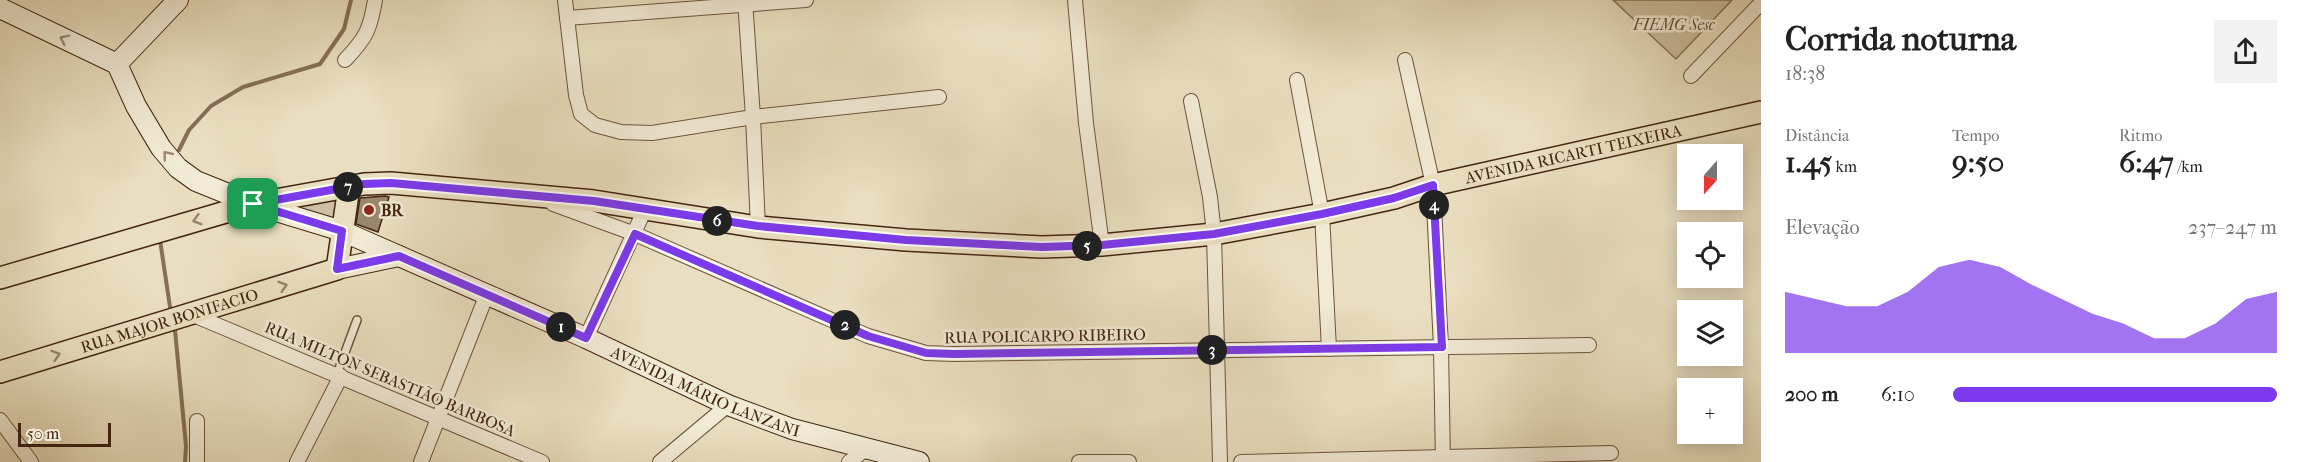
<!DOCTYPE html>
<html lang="pt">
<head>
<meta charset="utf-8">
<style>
  :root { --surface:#fff; --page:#f2f2f2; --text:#222; --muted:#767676; --accent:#7c3aed }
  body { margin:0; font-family:"IM FELL French Canon",serif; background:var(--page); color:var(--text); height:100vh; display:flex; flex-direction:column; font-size:22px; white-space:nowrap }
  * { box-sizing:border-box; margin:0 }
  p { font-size:20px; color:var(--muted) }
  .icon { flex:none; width:33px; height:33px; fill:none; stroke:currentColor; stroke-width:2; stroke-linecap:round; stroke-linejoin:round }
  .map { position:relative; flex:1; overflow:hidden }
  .details { display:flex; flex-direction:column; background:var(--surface); width:540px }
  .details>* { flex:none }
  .needle { width:39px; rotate:201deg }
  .fabs { position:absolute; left:1677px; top:144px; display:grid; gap:12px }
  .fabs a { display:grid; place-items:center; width:66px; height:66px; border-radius:0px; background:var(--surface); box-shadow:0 3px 15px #0003; font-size:30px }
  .scale { position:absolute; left:18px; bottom:15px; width:93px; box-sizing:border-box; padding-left:6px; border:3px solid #442610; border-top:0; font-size:16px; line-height:21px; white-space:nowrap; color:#442610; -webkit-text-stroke:4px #f1ead5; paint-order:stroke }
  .pin { position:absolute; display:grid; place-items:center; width:51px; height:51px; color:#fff; margin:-26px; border-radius:12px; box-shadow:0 3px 9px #0006 }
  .km { position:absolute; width:30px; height:30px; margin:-15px; border-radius:50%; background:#222; color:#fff; font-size:16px; line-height:30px; text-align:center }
  .round { display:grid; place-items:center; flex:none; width:63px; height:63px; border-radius:0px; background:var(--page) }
  .summary { display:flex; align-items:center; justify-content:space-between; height:102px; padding:0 24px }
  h1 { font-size:33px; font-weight:700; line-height:45px }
  .stats { display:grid; grid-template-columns:repeat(3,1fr); gap:9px; height:102px; padding:6px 24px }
  .stats div { display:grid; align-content:center }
  .stats b { font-size:30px; font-weight:700 }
  .stats small { font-size:16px; font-weight:400 }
  .stats p { font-size:16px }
  .chart { height:168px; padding:12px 24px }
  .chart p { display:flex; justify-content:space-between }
  .chart svg { width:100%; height:108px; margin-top:6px; fill:var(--accent); opacity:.7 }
  ul { padding:0 24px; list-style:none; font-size:20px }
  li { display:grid; grid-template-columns:96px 72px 1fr; align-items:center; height:45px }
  li i { height:15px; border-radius:8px; background:var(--accent) }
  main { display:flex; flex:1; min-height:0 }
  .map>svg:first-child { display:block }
  .green { fill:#cdbfa1; stroke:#887258; stroke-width:1.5 }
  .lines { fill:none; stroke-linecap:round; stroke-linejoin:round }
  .stream { stroke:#856f56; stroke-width:4 }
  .building { fill:#9a866b; stroke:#442610; stroke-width:1.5 }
  .lane-casing { stroke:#6d543c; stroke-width:10 }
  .street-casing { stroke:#6d543c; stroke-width:16 }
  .secondary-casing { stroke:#442610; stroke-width:22 }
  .primary-casing { stroke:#442610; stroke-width:24 }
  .lane { stroke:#f1ead5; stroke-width:7 }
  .street { stroke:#f1ead5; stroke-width:14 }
  .secondary { stroke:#f1ead5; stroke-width:20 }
  .primary { stroke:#e9debf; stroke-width:21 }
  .oneway { stroke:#9a8872 }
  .oneway2 { stroke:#968268 }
  .route-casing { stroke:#fff; stroke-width:12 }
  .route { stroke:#7c3aed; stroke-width:8 }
  .poi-dot { fill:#8f2418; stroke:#f1ead5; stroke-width:2 }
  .labels { text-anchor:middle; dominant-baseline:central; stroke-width:5; stroke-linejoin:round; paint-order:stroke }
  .park-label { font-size:16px; font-style:italic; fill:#664c34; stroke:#f1ead5 }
  .street-label { font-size:16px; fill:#442610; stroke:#f1ead5 }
  .poi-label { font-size:16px; font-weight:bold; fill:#442610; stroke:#f1ead5; text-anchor:start }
</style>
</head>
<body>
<main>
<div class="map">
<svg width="1761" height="462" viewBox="0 0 1761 462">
  <rect width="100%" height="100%" fill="#e9debf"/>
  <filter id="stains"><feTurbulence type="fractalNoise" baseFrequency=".00333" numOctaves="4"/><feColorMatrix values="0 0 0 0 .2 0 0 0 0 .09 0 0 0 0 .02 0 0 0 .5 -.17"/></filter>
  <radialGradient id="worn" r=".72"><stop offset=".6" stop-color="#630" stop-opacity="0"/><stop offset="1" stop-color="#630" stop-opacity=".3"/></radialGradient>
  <g class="green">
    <path d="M1613,0H1732L1676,59Z"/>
    <path d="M342,192L334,224L279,206Z"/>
  </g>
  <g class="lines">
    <g class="stream">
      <path d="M179,150L189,130L211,106L243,87L320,64L344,29L351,0"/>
      <path d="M160,240L170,307"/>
      <path d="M175,330L186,446L185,462"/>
    </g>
  </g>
  <path class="building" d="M385,196L389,197L378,232L356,224L360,198Z"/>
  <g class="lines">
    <g class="lane-casing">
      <path id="lane" d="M337,374L357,320"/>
    </g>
    <g class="street-casing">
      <g id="street">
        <path d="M565,0L576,95L581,114L595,125L621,132L652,133L753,117L939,97"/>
        <path d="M745,0L753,117L758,227"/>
        <path d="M1075,0L1086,123L1102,245"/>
        <path d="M567,18L806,0"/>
        <path d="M345,60C366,38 370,30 375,0"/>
        <path d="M1405,60L1433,185L1441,347L1443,462"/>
        <path d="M1691,76L1761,3"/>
        <path d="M1297,80L1322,214L1329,349"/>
        <path d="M1191,101L1210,197L1214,234L1220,462"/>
        <path d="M553,204L635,234L868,336L926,353L954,354L1589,345"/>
        <path d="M191,314L542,462"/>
        <path d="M586,338L645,209"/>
        <path d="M0,420L31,462"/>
        <path d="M197,421V462"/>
        <path d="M297,462L341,376"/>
        <path d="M421,462L487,294"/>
        <path d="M660,462L728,405"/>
        <path d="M849,462L866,449"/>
        <path d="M1079,462H1129"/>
        <path d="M1241,462L1611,453"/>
      </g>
    </g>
    <g class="secondary-casing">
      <g id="secondary">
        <path id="s1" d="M0,8L117,64L136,106L161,148L178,168L196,181L253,204L342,231L586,338L728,405L792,429L919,462"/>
        <path d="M117,64L178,0"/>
        <path d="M337,269L399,256"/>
      </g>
    </g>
    <g class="primary-casing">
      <g id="primary">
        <path id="s2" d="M0,278L253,204L364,184L391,183L594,201L758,227L906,240L1042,247L1102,245L1214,234L1322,214L1394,198L1433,185L1761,112"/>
        <path id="s3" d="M0,372L337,269L349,187"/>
      </g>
    </g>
    <use href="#lane" class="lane"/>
    <use href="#street" class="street"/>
    <use href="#secondary" class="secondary"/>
    <use href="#primary" class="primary"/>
  </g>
  <defs><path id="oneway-chevron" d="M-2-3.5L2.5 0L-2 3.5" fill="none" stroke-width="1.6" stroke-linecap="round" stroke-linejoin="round" transform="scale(1.5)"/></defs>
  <g class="oneway">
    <use href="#oneway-chevron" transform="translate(64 39) rotate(-154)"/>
    <use href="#oneway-chevron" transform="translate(167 155) rotate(-129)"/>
  </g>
  <g class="oneway2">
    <use href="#oneway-chevron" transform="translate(197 220) rotate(164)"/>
    <use href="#oneway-chevron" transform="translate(283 286) rotate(-17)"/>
    <use href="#oneway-chevron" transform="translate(56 355) rotate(-17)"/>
  </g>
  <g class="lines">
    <g class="route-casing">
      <path id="route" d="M391,183L594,201L758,226L906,240L1042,247L1102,245L1214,234L1322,214L1394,198L1433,185L1442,347L954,354L926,353L868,336L635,234L586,338L399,256L337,269L342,231L253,204L364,184Z"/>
    </g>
    <use href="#route" class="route"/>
  </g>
  <circle class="poi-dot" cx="369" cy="210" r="6"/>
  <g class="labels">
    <g class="park-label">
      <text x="1674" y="24">FIEMG Sesc</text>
    </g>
    <g class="street-label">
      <text stroke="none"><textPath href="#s2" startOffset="1599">AVENIDA RICARTI TEIXEIRA</textPath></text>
      <text stroke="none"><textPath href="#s3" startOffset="177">RUA MAJOR BONIFACIO</textPath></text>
      <text transform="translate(1045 336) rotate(-1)">RUA POLICARPO RIBEIRO</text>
      <text transform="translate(390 379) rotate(23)">RUA MILTON SEBASTIÃO BARBOSA</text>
      <text stroke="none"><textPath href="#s1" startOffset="825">AVENIDA MÁRIO LANZANI</textPath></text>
    </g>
    <g class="poi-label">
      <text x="381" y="210">BR</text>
    </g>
  </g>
  <rect width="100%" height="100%" filter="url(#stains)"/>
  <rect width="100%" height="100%" fill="url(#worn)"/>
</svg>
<div class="fabs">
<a><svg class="needle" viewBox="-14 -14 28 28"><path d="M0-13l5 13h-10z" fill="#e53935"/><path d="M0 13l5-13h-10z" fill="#767676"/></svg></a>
<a><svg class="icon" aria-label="locate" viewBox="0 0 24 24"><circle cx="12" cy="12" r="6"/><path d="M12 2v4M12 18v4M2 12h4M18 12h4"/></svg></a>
<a><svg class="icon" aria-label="layers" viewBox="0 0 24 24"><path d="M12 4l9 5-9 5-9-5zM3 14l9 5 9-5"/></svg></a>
<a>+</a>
</div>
<div class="scale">50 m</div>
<div class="pin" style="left:253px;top:204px;background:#1e9e55"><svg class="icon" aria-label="arrive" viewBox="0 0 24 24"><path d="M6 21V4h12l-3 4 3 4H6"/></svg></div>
<b class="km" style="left:561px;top:327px">1</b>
<b class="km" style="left:845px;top:325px">2</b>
<b class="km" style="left:1212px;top:350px">3</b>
<b class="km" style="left:1434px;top:205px">4</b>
<b class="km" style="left:1087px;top:246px">5</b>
<b class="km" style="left:717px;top:221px">6</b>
<b class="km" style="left:348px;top:187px">7</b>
</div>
<section class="details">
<div class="summary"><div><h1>Corrida noturna</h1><p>18:38</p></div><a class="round"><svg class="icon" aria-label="share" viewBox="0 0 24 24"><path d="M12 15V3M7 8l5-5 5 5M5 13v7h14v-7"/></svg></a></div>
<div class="stats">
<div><p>Distância</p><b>1.45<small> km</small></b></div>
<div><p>Tempo</p><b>9:50</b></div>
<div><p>Ritmo</p><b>6:47<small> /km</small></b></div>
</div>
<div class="chart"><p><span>Elevação</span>237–247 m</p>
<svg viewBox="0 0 160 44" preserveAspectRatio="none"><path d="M0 44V19L10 22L20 25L30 25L40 19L50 9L60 6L70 9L80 16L90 22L100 28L110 32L120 38L130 38L140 32L150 22L160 19V44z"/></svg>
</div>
<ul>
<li><b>200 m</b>6:10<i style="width:100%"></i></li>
</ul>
</section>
</main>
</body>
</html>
